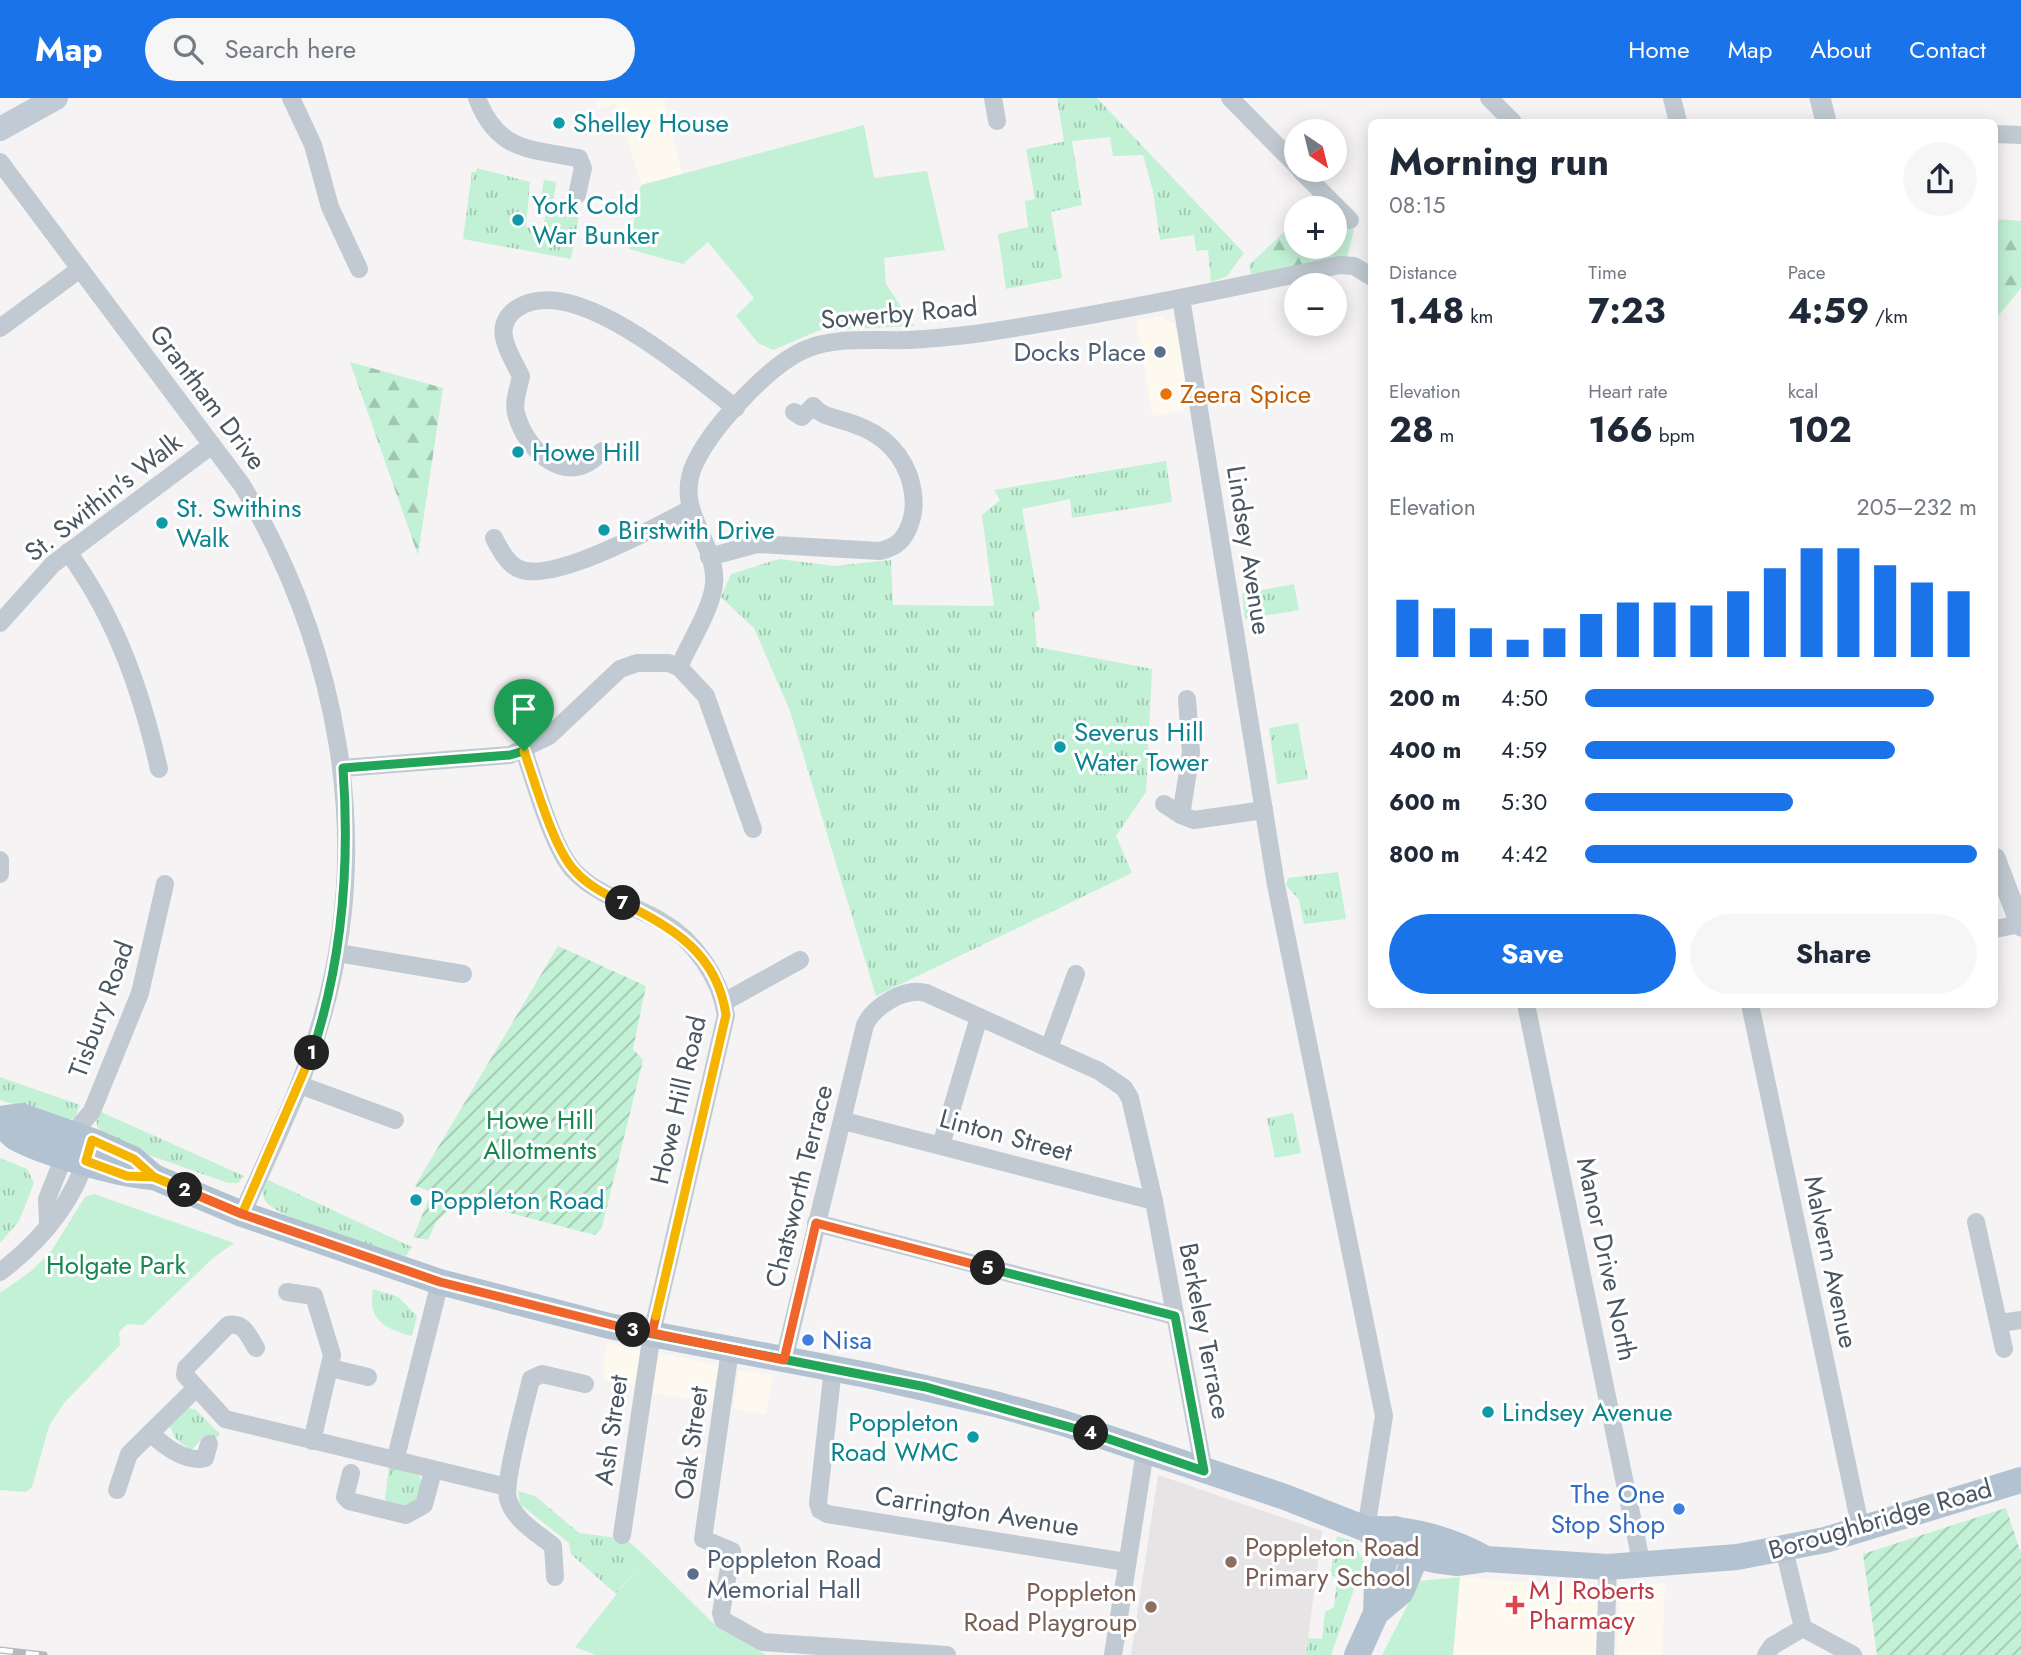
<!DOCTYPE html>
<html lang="en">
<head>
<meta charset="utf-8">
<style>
  :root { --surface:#fff; --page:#f6f6f7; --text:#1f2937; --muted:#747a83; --accent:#1a73e8 }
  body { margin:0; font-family:Jost,sans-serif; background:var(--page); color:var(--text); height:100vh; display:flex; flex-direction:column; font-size:26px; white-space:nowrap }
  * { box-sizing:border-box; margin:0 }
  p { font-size:23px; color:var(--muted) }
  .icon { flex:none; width:38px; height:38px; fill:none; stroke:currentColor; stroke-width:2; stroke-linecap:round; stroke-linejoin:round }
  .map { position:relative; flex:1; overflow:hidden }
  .panel { position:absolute; left:1368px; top:21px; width:630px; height:889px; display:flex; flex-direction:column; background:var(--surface); border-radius:10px; box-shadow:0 4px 18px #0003 }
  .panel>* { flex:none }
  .needle { width:46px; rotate:145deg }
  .buttons { position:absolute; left:1284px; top:21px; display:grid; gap:14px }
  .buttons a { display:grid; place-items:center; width:63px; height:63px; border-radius:50%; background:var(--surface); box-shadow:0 4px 18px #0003; font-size:35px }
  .pin { position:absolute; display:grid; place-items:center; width:60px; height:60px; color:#fff; margin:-72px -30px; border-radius:50% 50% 50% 0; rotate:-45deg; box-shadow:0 0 7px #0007 }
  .pin .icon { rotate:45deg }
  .km { position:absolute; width:35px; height:35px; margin:-18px; border-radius:50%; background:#222; color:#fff; font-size:19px; line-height:35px; text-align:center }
  .round { display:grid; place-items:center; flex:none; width:74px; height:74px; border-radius:37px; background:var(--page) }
  .summary { display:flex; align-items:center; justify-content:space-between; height:119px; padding:0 21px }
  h1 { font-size:38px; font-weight:700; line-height:52px }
  .metrics { display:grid; grid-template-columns:repeat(3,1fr); gap:10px; height:119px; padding:7px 21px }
  .metrics div { display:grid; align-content:center }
  .metrics b { font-size:35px; font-weight:700 }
  .metrics small { font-size:19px; font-weight:400 }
  .metrics p { font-size:19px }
  .chart { height:196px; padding:14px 21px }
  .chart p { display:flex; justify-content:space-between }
  .chart svg { width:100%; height:126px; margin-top:7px; stroke:var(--accent); stroke-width:6 }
  .action { display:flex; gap:14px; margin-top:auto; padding:14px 21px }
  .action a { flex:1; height:80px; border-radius:42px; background:var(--accent); color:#fff; font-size:28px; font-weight:700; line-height:80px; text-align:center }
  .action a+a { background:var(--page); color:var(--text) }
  ul { padding:0 21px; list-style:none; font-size:23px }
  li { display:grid; grid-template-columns:112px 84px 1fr; align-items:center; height:52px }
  li i { height:18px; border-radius:9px; background:var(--accent) }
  header { display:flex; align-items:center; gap:42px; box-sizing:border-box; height:98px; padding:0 35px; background:var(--accent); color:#fff }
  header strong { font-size:33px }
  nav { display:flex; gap:38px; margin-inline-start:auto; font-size:24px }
  .search { width:490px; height:63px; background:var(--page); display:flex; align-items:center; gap:18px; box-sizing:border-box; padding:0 24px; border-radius:38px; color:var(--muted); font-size:26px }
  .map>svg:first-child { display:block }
  .commercial { fill:#fdf9ef }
  .education { fill:#e6e4e5 }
  .grass { fill:url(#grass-tufts) }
  .forest { fill:url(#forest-firs) }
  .park { fill:#c3f1d5 }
  .garden { fill:url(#garden-furrows) }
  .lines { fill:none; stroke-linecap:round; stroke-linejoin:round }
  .minor { stroke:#c1cad2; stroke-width:18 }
  .tertiary { stroke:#c1cad2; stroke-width:21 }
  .secondary { stroke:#c1cbd6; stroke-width:24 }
  .primary { stroke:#b3c2d1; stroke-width:26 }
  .rail-casing { stroke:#b5b8bd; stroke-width:7 }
  .rail { stroke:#fff; stroke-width:4.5; stroke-dasharray:13; stroke-linecap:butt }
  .split-1-casing { stroke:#fff; stroke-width:14 }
  .split-2-casing { stroke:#fff; stroke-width:14 }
  .split-3-casing { stroke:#fff; stroke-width:14 }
  .split-4-casing { stroke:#fff; stroke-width:14 }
  .split-5-casing { stroke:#fff; stroke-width:14 }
  .split-6-casing { stroke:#fff; stroke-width:14 }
  .split-7-casing { stroke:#fff; stroke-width:14 }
  .split-8-casing { stroke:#fff; stroke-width:14 }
  .split-1 { stroke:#22a559; stroke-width:9 }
  .split-2 { stroke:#f5b400; stroke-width:9 }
  .split-3 { stroke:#f0652b; stroke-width:9 }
  .split-4 { stroke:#22a559; stroke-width:9 }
  .split-5 { stroke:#22a559; stroke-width:9 }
  .split-6 { stroke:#f0652b; stroke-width:9 }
  .split-7 { stroke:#f5b400; stroke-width:9 }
  .split-8 { stroke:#f5b400; stroke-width:9 }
  .culture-dot { fill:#0f9aa8; stroke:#fff; stroke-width:2.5 }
  .service-dot { fill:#5c6f8a; stroke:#fff; stroke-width:2.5 }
  .food-dot { fill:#e8710a; stroke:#fff; stroke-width:2.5 }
  .shop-dot { fill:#3f7fe0; stroke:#fff; stroke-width:2.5 }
  .education-dot { fill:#8d6e63; stroke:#fff; stroke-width:2.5 }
  .health-dot { fill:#e0444e; stroke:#fff; stroke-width:2.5 }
  .labels { text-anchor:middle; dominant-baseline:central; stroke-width:6; stroke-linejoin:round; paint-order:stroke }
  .culture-label { font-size:26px; fill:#0d838f; stroke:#fff; text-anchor:start }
  .street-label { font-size:26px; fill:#4a5661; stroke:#fff }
  .service-label { font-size:26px; fill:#4e5e75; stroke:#fff; text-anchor:end }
  .food-label { font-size:26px; fill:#c56008; stroke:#fff; text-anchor:start }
  .park-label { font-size:26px; fill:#17864f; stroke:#fff }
  .shop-label { font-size:26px; fill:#366cbe; stroke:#fff; text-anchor:start }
  .education-label { font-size:26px; fill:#785e54; stroke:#fff; text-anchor:start }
  .health-label { font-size:26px; fill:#be3a42; stroke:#fff; text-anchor:start }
</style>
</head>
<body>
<header>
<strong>Map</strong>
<div class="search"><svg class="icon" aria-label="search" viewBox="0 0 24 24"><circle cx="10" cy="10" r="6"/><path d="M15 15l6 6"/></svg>Search here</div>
<nav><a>Home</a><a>Map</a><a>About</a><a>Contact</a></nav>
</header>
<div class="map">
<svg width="2021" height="1557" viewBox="0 0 2021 1557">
  <defs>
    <pattern id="grass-tufts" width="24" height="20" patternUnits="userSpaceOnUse" patternTransform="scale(1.75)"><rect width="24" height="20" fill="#c3f1d5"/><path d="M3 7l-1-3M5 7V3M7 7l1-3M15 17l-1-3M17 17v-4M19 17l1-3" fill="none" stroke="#a0c6b0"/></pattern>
    <pattern id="forest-firs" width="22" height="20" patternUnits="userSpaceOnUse" patternTransform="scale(1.75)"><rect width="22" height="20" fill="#c3f1d5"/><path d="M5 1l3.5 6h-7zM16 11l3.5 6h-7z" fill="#a0c6b0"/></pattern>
    <pattern id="garden-furrows" width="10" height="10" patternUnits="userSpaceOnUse" patternTransform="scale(1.75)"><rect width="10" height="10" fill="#c3f1d5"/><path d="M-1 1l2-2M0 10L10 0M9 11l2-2" fill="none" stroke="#a0c6b0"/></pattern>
  </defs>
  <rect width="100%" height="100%" fill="#f5f3f3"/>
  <g class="commercial">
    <path d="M594,0H670L664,3L683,79L641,87L616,5L598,11Z"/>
    <path d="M1162,218L1175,227L1179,236L1188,305L1182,313L1152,318L1136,222Z"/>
    <path d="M608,1245L641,1253L635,1288L604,1283V1257Z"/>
    <path d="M659,1255L718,1267L713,1304L652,1295Z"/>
    <path d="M739,1272L773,1277L766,1317L733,1310Z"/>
    <path d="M1460,1479L1603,1491L1599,1557H1453Z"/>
    <path d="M1665,1485L1662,1557H1617L1620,1488Z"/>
  </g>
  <path class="education" d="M1158,1377L1322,1433L1306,1557H1131Z"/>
  <g class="grass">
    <path d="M1057,0H1097L1244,155L1227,178L1211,184L1208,152L1196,153L1194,137L1160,142L1153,93L1143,57L1113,58L1110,39L1072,43L1082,107L1051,114L1062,180L1006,191L998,136L1028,129L1025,103L1035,101L1026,51L1067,43H1064Z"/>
    <path d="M477,70L530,84L526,129L543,132L548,100L541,99L544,82L556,84L553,107L580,112L571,161L463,141L472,74H476Z"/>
    <path d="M1264,153L1265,162L1280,173L1251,176L1249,167Z"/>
    <path d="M1166,363L1172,404L1072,420L1070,401L1022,411L1040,511L1034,515L1037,549L1152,571L1146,694L1116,738L1132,775L876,898L790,613L754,530L721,499L731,476L779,461L834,468L891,462L893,507L994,508L982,417L1000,402L994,392Z"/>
    <path d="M1294,486L1299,512L1245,521L1242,496Z"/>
    <path d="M1298,625L1308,681L1277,686L1269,630Z"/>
    <path d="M1338,774L1346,821L1304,826L1299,802L1286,787L1288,780Z"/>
    <path d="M0,979L80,1007L75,1020L66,1023L0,1002Z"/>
    <path d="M101,1014L244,1078L238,1085H228L109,1043L97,1028L96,1019Z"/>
    <path d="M1293,1015L1301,1055L1275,1060L1267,1020Z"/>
    <path d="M0,1060L27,1071L34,1085L19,1123L0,1145Z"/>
    <path d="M268,1082L412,1149L406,1158C379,1150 284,1123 267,1105C263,1101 263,1095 262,1089Z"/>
    <path d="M373,1191L398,1199L417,1218L412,1238C385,1231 367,1222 373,1191Z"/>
    <path d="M183,1310L195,1311L219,1335L217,1340L204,1338L191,1353L175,1340L168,1324Z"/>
    <path d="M389,1369L418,1376L423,1385L420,1398L409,1411L389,1406L385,1400Z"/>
    <path d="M518,1393L535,1398L579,1435L626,1441L646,1459L616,1496L571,1456L569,1445L520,1406Z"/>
    <path d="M1337,1438L1352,1443L1364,1463L1331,1557H1306L1308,1540L1322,1541L1325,1514L1334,1509L1337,1479L1330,1478Z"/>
  </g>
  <g class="forest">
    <path d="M1335,114L1354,132L1347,160L1280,173L1265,162L1264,153L1297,121V149H1335Z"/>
    <path d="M1995,121L2021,123V190L1995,222Z"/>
    <path d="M350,264L443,290L418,457Z"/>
  </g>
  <g class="park">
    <path d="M864,27L874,80L927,73L945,152L884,160L886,186L914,228L820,232L773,252L758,245L736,218L754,200L708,144L683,166L629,151L641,87Z"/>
    <path d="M94,1096L234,1145L213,1160L143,1227L127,1226L119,1234L120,1247L64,1305L49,1328L32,1389L26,1394L0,1392V1195L30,1174L52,1152L85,1099Z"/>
    <path d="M646,1459L714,1526L766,1557H596L575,1549Z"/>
    <path d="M1460,1479L1453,1557H1382L1420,1483Z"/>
  </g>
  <g class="garden">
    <path d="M558,848L646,888L633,951L643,962L602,1129L595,1137L460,1102L436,1124L428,1142L413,1139L432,1094L415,1088Z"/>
    <path d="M2006,1410L2021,1455V1557H1877L1863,1456Z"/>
  </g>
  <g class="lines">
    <g class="minor">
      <path d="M291,0L313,47L330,109L359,171"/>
      <path d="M477,0C497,53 529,51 579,60L583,70L577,97"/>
      <path d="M993,0L997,23"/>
      <path d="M1230,0L1297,68"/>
      <path d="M1489,0L1513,24"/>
      <path d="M1672,0L1678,24"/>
      <path d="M1995,36L2021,37"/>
      <path d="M0,64L242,387C337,547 375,739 322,920C303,988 271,1051 242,1116"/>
      <path d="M1300,72L1350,122"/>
      <path d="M1181,200L1276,787L1384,1318L1366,1431"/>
      <path d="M0,230L80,171"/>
      <path d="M602,353C568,393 525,352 516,315C513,302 519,290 521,278C511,257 490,230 516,211C573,171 691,277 736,310"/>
      <path d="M494,440C500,451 506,464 517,470C550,488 658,428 690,411"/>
      <path d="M68,454C116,520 141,592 159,671"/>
      <path d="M709,459L757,446L880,453C896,449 904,443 910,426C916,411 914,394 909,378C897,346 874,331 841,322C829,318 822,318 813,308L802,319L794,314"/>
      <path d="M0,525L53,466L212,347"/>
      <path d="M679,569C689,546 712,510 714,486C718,444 672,413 695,365C712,329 768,268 804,252C835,238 875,243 908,242C933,241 958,238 982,235C1102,217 1221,192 1340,167L1354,168L1372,179"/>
      <path d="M1187,601L1191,655L1181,717L1194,722L1264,712"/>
      <path d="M524,653C535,684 552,748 573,772C596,797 631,806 661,823C694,842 720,879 726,917L652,1235L622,1437"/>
      <path d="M343,670L510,657L549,638L620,571L637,565H668L679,569L706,598L753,731"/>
      <path d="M1164,706L1181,717"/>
      <path d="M0,762V776"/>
      <path d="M1995,831L2020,826"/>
      <path d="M338,855L463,876"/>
      <path d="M724,904L800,862"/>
      <path d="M1526,906L1642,1468"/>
      <path d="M1750,906L1861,1432"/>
      <path d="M1049,950L1076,876"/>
      <path d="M300,987L395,1022"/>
      <path d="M844,1023L1154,1103"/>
      <path d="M941,1047L979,919"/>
      <path d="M48,1124L47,1101L73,1036L92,1013L140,895L165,786"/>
      <path d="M1976,1124L2004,1251"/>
      <path d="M816,1125L1175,1218"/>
      <path d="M0,1174C40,1144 73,1104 88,1056"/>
      <path d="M287,1194L314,1198L332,1257L312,1343"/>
      <path d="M2000,1225L2021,1222"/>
      <path d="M256,1250C248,1237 244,1224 228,1227L186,1270L185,1277L225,1321L507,1389"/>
      <path d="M730,1252L703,1441L732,1453L721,1515L723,1522L762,1544L947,1557"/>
      <path d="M784,1262L865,927C874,908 905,889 926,895L1099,973L1124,990L1130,1000L1154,1103L1204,1373"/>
      <path d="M331,1270L368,1279"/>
      <path d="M833,1270L818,1405L820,1412L827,1416L1126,1464"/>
      <path d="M150,1335C163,1347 186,1365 205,1360L209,1346"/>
      <path d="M395,1363L440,1184"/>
      <path d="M351,1375L345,1399L349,1403L406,1417L424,1407L433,1373"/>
      <path d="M117,1392L129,1356L195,1291"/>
      <path d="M1784,1451L1803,1530"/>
      <path d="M555,1479L553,1448C537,1435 514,1422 508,1401C503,1383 526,1304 531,1281L542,1276L585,1286"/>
      <path d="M1113,1557L1145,1353"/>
      <path d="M1605,1557L1608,1469"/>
      <path d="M1766,1557L1772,1548L1803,1530L1853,1557"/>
    </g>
    <g class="tertiary">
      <path d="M1820,0L1826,24"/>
      <path d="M1995,760L2021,828"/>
    </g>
    <path class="secondary" d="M0,31L56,0"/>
    <g class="primary">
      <path d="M0,1021L21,1018L92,1043L133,1061L154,1079L242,1116L440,1184L609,1228L867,1277L995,1306L1060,1324L1285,1399L1366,1431L1389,1451L1435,1462L1457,1465L1486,1461L1608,1469L1737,1459L1825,1442L2021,1382"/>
      <path d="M0,1025C5,1029 10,1036 16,1040C43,1055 123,1078 154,1079"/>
      <path d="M1378,1431C1415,1431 1454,1443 1486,1461"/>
      <path d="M1376,1515L1401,1494L1423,1442"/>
      <path d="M1357,1557L1376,1515L1377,1487L1395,1431"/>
    </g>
    <g class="rail-casing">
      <path id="rail" d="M0,1552L44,1557"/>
    </g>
    <use href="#rail" class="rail"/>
  </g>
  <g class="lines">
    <g class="split-1-casing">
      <path id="split-1" d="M312,955C343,862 350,768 343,670L510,657L524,653"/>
    </g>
    <g class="split-2-casing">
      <path id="split-2" d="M185,1092L154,1079L127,1078L86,1063L92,1042L134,1061L154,1079L242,1116L312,955"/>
    </g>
    <g class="split-3-casing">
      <path id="split-3" d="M185,1092L242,1116L440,1184L633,1232"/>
    </g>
    <g class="split-4-casing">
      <path id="split-4" d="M633,1232L926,1289L1091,1335"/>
    </g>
    <g class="split-5-casing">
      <path id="split-5" d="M988,1170L1175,1218L1204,1373L1091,1335"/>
    </g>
    <g class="split-6-casing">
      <path id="split-6" d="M656,1218L652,1235L784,1262L816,1125L988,1170"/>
    </g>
    <g class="split-7-casing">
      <path id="split-7" d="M623,805C673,830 717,855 726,917L656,1218"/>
    </g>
    <g class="split-8-casing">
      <path id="split-8" d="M524,653C535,684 553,749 574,772C587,787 605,796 623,805"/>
    </g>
    <use href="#split-1" class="split-1"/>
    <use href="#split-2" class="split-2"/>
    <use href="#split-3" class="split-3"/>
    <use href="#split-4" class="split-4"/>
    <use href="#split-5" class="split-5"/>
    <use href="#split-6" class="split-6"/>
    <use href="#split-7" class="split-7"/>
    <use href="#split-8" class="split-8"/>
  </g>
  <g class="culture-dot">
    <circle cx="559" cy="25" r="7"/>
    <circle cx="518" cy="122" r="7"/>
    <circle cx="518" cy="354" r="7"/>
    <circle cx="162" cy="425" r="7"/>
    <circle cx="604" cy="432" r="7"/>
    <circle cx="1060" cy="649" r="7"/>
    <circle cx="416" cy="1102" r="7"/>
    <circle cx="1488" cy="1314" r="7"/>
    <circle cx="973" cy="1339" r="7"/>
  </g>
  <g class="service-dot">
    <circle cx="1160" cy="254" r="7"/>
    <circle cx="693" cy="1476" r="7"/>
  </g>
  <circle class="food-dot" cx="1166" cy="296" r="7"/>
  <g class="shop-dot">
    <circle cx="808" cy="1242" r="7"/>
    <circle cx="1679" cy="1411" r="7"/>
  </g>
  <g class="education-dot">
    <circle cx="1231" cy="1464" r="7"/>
    <circle cx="1151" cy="1509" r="7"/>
  </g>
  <path class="health-dot" d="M1511.5 1496.5h7v7h7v7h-7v7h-7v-7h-7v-7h7z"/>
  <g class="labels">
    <g class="culture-label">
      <text x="573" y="25">Shelley House</text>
      <text x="532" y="107">York Cold<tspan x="532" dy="30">War Bunker</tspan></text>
      <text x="532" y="354">Howe Hill</text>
      <text x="176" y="410">St. Swithins<tspan x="176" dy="30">Walk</tspan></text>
      <text x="618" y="432">Birstwith Drive</text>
      <text x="1074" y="634">Severus Hill<tspan x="1074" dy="30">Water Tower</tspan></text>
      <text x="430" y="1102">Poppleton Road</text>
      <text x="1502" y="1314">Lindsey Avenue</text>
      <text x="959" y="1324" text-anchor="end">Poppleton<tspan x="959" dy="30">Road WMC</tspan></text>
    </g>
    <g class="street-label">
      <text transform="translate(899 215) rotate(-5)">Sowerby Road</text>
      <text transform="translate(208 299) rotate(53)">Grantham Drive</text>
      <text transform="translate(103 399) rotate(-38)">St. Swithin's Walk</text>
      <text transform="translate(1249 452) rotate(81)">Lindsey Avenue</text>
      <text transform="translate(101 911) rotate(-70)">Tisbury Road</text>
      <text transform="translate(678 1002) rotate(-77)">Howe Hill Road</text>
      <text transform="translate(1006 1037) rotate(15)">Linton Street</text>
      <text transform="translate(799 1088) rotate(-76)">Chatsworth Terrace</text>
      <text transform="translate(1607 1161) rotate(78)">Manor Drive North</text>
      <text transform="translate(1831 1164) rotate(78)">Malvern Avenue</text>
      <text transform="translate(1205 1233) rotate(79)">Berkeley Terrace</text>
      <text transform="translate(611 1332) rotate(-82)">Ash Street</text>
      <text transform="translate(691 1345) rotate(-82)">Oak Street</text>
      <text transform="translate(977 1413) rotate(9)">Carrington Avenue</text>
      <text transform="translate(1880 1421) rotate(-16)">Boroughbridge Road</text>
    </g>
    <g class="service-label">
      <text x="1146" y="254">Docks Place</text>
      <text x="707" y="1461" text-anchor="start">Poppleton Road<tspan x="707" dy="30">Memorial Hall</tspan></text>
    </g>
    <g class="food-label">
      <text x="1180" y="296">Zeera Spice</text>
    </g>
    <g class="park-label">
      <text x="540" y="1022">Howe Hill<tspan x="540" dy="30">Allotments</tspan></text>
      <text x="116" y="1167">Holgate Park</text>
    </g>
    <g class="shop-label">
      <text x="822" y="1242">Nisa</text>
      <text x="1665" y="1396" text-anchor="end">The One<tspan x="1665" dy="30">Stop Shop</tspan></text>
    </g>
    <g class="education-label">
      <text x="1245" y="1449">Poppleton Road<tspan x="1245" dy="30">Primary School</tspan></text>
      <text x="1137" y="1494" text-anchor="end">Poppleton<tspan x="1137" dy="30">Road Playgroup</tspan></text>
    </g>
    <g class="health-label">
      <text x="1529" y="1492">M J Roberts<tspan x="1529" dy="30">Pharmacy</tspan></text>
    </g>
  </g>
</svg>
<div class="buttons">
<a><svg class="needle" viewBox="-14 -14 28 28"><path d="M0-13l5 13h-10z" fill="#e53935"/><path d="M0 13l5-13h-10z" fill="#747a83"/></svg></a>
<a>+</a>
<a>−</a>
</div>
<div class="pin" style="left:524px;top:653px;background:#1e9e55"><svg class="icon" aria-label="arrive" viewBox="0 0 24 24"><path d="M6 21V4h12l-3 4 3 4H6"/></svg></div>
<b class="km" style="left:312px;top:955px">1</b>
<b class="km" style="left:185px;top:1092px">2</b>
<b class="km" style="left:633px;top:1232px">3</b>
<b class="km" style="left:1091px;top:1335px">4</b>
<b class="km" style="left:988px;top:1170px">5</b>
<b class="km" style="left:623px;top:805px">7</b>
<section class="panel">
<div class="summary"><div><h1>Morning run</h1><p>08:15</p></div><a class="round"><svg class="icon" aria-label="share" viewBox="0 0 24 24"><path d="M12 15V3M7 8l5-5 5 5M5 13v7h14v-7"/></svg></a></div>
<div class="metrics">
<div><p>Distance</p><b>1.48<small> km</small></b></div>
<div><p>Time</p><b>7:23</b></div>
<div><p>Pace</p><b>4:59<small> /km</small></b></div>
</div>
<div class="metrics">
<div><p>Elevation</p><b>28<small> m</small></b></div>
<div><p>Heart rate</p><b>166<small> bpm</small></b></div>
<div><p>kcal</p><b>102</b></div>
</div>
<div class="chart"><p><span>Elevation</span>205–232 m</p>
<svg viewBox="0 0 160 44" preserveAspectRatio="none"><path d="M5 44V24M15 44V27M25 44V34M35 44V38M45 44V34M55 44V29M65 44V25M75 44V25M85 44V26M95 44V21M105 44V13M115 44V6M125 44V6M135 44V12M145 44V18M155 44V21"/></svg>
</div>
<ul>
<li><b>200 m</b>4:50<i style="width:89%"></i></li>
<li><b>400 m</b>4:59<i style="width:79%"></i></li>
<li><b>600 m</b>5:30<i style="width:53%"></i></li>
<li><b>800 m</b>4:42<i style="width:100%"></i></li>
</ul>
<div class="action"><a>Save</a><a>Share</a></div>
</section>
</div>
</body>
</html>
